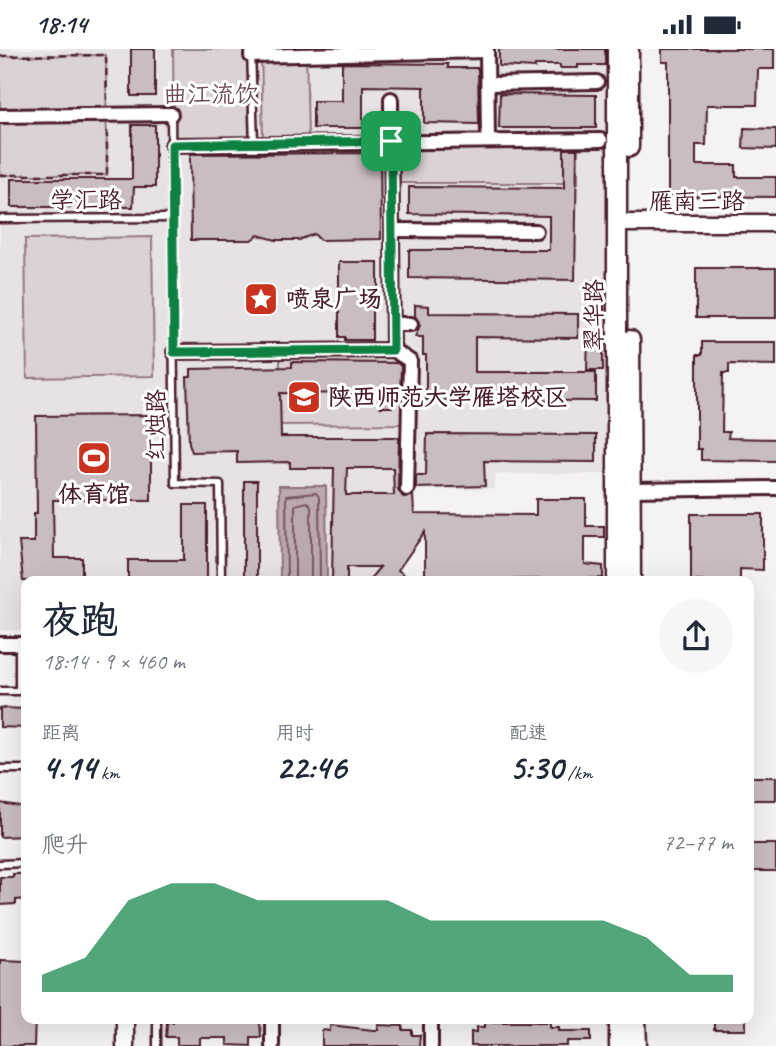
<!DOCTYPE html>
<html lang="zh">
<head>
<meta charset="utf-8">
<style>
  :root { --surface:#fff; --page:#f6f6f7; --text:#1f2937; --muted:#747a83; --accent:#0b8043 }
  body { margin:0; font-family:Caveat,"LXGW WenKai TC",sans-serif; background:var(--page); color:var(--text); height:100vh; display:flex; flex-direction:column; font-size:26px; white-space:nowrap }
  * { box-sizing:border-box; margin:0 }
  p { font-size:23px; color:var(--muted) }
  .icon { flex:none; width:38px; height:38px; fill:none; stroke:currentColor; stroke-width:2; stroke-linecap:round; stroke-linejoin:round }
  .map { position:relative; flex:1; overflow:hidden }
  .sheet { position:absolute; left:21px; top:527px; width:733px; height:448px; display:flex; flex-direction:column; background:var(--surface); border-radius:14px; box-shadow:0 7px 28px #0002 }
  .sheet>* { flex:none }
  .pin { position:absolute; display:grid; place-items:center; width:60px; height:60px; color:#fff; margin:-30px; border-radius:14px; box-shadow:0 4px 10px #0006 }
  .round { display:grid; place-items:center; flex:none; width:74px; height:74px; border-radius:37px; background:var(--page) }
  .headline { display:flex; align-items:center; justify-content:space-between; height:119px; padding:0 21px }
  h1 { font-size:38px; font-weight:700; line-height:52px }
  .metrics { display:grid; grid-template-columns:repeat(3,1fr); gap:10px; height:119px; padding:7px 21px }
  .metrics div { display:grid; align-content:center }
  .metrics b { font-size:35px; font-weight:700 }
  .metrics small { font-size:19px; font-weight:400 }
  .metrics p { font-size:19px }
  .chart { height:196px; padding:14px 21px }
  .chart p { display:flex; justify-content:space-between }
  .chart svg { width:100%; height:126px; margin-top:7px; fill:var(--accent); opacity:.7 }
  .status { display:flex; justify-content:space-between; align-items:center; height:49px; padding:0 35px; background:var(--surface); direction:ltr }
  .status svg { height:19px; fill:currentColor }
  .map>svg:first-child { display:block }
  .built { fill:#e7e2e3 }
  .green { fill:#dbd2d5; stroke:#927880; stroke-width:2 }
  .water { fill:#baa9ae; stroke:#8d727a; stroke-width:2 }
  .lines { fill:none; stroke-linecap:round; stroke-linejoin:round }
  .shore { stroke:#77565f; stroke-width:2 }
  .building { fill:#cabdc1; stroke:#4a1f2b; stroke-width:2; fill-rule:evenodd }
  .service-casing { stroke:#4a1f2b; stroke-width:11 }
  .minor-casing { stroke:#4a1f2b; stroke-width:18 }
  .tertiary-casing { stroke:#4a1f2b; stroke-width:21 }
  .secondary-casing { stroke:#4a1f2b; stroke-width:23 }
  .path { stroke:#4a1f2b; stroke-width:2.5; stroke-dasharray:7 5; stroke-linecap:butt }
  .service { stroke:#fff; stroke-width:6 }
  .minor { stroke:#fff; stroke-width:12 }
  .tertiary { stroke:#fff; stroke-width:16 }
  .secondary { stroke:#fff; stroke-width:18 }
  .route-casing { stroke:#fff; stroke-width:14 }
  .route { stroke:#0b8043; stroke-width:9 }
  .labels { text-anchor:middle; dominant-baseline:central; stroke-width:6; stroke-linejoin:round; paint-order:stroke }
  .park-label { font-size:24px; fill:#6e4c56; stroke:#fff }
  .street-label { font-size:24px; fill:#4a1f2b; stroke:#fff }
  .poi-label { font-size:24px; font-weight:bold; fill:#4a1f2b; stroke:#fff; text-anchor:start }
</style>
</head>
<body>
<div class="status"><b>18:14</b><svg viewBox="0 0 49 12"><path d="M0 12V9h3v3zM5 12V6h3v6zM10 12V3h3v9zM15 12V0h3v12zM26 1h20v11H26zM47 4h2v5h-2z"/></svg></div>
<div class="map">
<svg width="776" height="997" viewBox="0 0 776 997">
  <rect width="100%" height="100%" fill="#f4f2f2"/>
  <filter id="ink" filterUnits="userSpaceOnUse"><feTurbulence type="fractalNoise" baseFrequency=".0143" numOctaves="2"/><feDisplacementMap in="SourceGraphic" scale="14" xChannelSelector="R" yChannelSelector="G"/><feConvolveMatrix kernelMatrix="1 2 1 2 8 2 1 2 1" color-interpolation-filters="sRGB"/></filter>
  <g filter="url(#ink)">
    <path class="built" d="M0,0H613L608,272L610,425H495V440L414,441L413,492L383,532H26V581H0Z"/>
    <g class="green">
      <path d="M173,0H247L249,90L174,91Z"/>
      <path d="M261,0H306L308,88L263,89Z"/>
      <path d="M106,6L107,126H0V7Z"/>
      <rect x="400" y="96" width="178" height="38"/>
      <path d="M152,188L154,327L27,329L25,190Z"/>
      <path d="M280,305L391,306L403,313L402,375L280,376Z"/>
    </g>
    <path class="water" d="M279,437H326L327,531H280Z"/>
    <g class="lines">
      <g class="shore">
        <path d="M287,532L286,447L316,444L319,448L320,532"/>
        <path d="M295,532V456L307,453L311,457V532"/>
      </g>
    </g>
    <g class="building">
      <rect x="131" y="0" width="24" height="47"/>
      <path d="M499,0H605V16H578V19H560V16H535V19L499,17Z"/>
      <path d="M662,0H774V20H758L757,56H707L706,96H696V116H736V128H776V148L668,147V13H662Z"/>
      <path d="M342,14L448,15V19H478L479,75L424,74V38L363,37V79H313V52H342Z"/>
      <path d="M500,45L596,46V79H499Z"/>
      <path d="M132,76H155V138H134L133,158H11V130H132Z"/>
      <path d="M744,79L776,80V100L743,99Z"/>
      <path d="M564,100H577L575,231L409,229V201H549V167L409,165V138L564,139Z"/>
      <path d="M380,104L381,190L320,191L314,185L299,191H276L258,186L251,191H191L190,105Z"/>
      <path d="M339,213H378V249H372V291H345V288H339Z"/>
      <rect x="696" y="219" width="80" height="50"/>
      <path d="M586,232H603L604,261L587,262Z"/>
      <path d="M415,256L429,257V264L578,265V289L475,288V323H596V352L426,351V306H423V288H415L420,276L415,267Z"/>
      <path d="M588,287H603V321H587Z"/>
      <path d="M702,293H776V316L729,315V324H723L722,383H729L728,389L776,390V412L701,411V400H697V306H702Z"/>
      <path d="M292,313L397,314L401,317L400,346H393L392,358H380V345L280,344L281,388H399L398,440L403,448L413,446L414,465L536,466V450H586V477H604V488H585V515L603,517V529L425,532V483L398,521L412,532H368L380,518H347V532H332L334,419H290V413L237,414V402L192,403L189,394L187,328H191V320L292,318ZM347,419H393L394,446H346Z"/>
      <path d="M151,366V451H53L54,509H82V532H23L19,493H34V464H37L36,367Z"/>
      <path d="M427,385L596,386V413L484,412L485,437L416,439V426H426Z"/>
      <rect x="244" y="432" width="13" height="100"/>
      <path d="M184,456H207V532H128V511H184Z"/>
      <path d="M691,465H763V521L740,520V532H691Z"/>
      <path d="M0,659L26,660V679L0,678Z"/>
      <rect x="749" y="728" width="27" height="23"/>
      <path d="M0,754L26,758V787L0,788Z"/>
      <rect x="749" y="795" width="27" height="27"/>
      <path d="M13,825H26V850L16,851V855L0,856V828H13Z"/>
      <path d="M0,911L26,912V970H35L34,997H0Z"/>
      <path d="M173,970H254V973H260L261,988H251V997L227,996V989H200V996H177V988H166L167,973H173Z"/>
      <rect x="714" y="970" width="32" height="11"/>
      <path d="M485,973H550V978H559V982H591V992H567V997H471V983H477V978H485Z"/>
      <path d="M330,976L373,981H378V976L403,977V981H412V986H420L419,997H322V981L330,982Z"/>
    </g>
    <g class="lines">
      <g class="service-casing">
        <g id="service">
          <path d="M251,0L254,95"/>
          <path d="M171,65L175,434L220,435L221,532"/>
          <path d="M0,170L172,169"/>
          <path d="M0,642H19V595"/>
          <path d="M0,720H26"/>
          <path d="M0,815L26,814"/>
          <path d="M157,970V997"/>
        </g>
      </g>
      <g class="minor-casing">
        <g id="minor">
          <path d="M487,0L488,92"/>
          <path d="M251,7L487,2"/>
          <path d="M488,35L597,33"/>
          <path d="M391,50L393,301"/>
          <path d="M0,67L171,65"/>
          <path d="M172,96L601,91"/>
          <path d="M392,181L536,182"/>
          <path d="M393,275H411"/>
          <path d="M174,303L393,301L410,312L407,440"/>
          <path d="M631,441L776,439"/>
          <path d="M0,595H26"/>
          <path d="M272,997V970"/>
          <path d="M431,997V970"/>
        </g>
      </g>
      <g class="tertiary-casing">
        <g id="tertiary">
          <path d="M618,174H776"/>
          <path d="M125,997V970"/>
        </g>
      </g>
      <g class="secondary-casing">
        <g id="secondary">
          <path d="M617,0V532"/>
          <path d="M629,98V0"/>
          <path d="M630,291L631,532"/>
          <path d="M619,970V997"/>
          <path d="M636,970L637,997"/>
        </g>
      </g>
      <g class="path">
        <path d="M0,7L106,6L107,54"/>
        <path d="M0,126H107V78"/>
      </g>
      <use href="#service" class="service"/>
      <use href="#minor" class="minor"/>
      <use href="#tertiary" class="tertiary"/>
      <use href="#secondary" class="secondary"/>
    </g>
  </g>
  <g class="lines" filter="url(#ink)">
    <g class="route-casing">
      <path id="route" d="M391,92L393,301L174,303L172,96Z"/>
    </g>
    <use href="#route" class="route"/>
  </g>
  <defs>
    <g id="sight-square" transform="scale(1.75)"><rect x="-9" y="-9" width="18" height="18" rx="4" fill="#c8321e" stroke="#fff"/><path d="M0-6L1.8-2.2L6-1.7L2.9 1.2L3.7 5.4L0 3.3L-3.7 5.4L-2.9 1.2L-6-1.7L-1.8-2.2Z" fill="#fff"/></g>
    <g id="university-square" transform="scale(1.75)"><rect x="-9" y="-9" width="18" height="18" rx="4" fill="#c8321e" stroke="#fff"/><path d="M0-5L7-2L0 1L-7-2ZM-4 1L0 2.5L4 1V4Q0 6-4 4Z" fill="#fff"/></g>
    <g id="stadium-square" transform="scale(1.75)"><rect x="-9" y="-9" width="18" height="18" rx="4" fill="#c8321e" stroke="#fff"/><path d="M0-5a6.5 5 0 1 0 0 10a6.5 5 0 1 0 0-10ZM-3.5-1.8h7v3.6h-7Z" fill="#fff"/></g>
  </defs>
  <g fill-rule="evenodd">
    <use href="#sight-square" x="261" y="250"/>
    <use href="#university-square" x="304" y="348"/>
    <use href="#stadium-square" x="94" y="409"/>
  </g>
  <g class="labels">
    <g class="park-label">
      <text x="211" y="45">曲江流饮</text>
    </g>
    <g class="street-label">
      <text x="86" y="151">学汇路</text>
      <text x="697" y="152">雁南三路</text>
      <text transform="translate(594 266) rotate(-90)">翠华路</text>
      <text transform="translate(156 376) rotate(-90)">红烛路</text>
    </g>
    <g class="poi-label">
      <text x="286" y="250">喷泉广场</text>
      <text x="328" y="348">陕西师范大学雁塔校区</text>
      <text x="94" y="445" text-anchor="middle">体育馆</text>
    </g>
  </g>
</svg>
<div class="pin" style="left:391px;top:92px;background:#1e9e55"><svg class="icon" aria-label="arrive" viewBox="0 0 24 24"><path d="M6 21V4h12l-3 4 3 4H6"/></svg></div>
<section class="sheet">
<div class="headline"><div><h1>夜跑</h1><p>18:14 · 9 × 460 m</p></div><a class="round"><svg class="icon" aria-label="share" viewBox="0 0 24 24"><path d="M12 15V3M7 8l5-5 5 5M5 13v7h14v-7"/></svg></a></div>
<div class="metrics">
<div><p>距离</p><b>4.14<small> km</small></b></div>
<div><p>用时</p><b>22:46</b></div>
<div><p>配速</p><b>5:30<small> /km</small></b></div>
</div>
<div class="chart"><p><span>爬升</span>72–77 m</p>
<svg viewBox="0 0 160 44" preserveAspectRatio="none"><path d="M0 44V38L10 32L20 12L30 6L40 6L50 12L60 12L70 12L80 12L90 19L100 19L110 19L120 19L130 19L140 25L150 38L160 38V44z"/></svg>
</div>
</section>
</div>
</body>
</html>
